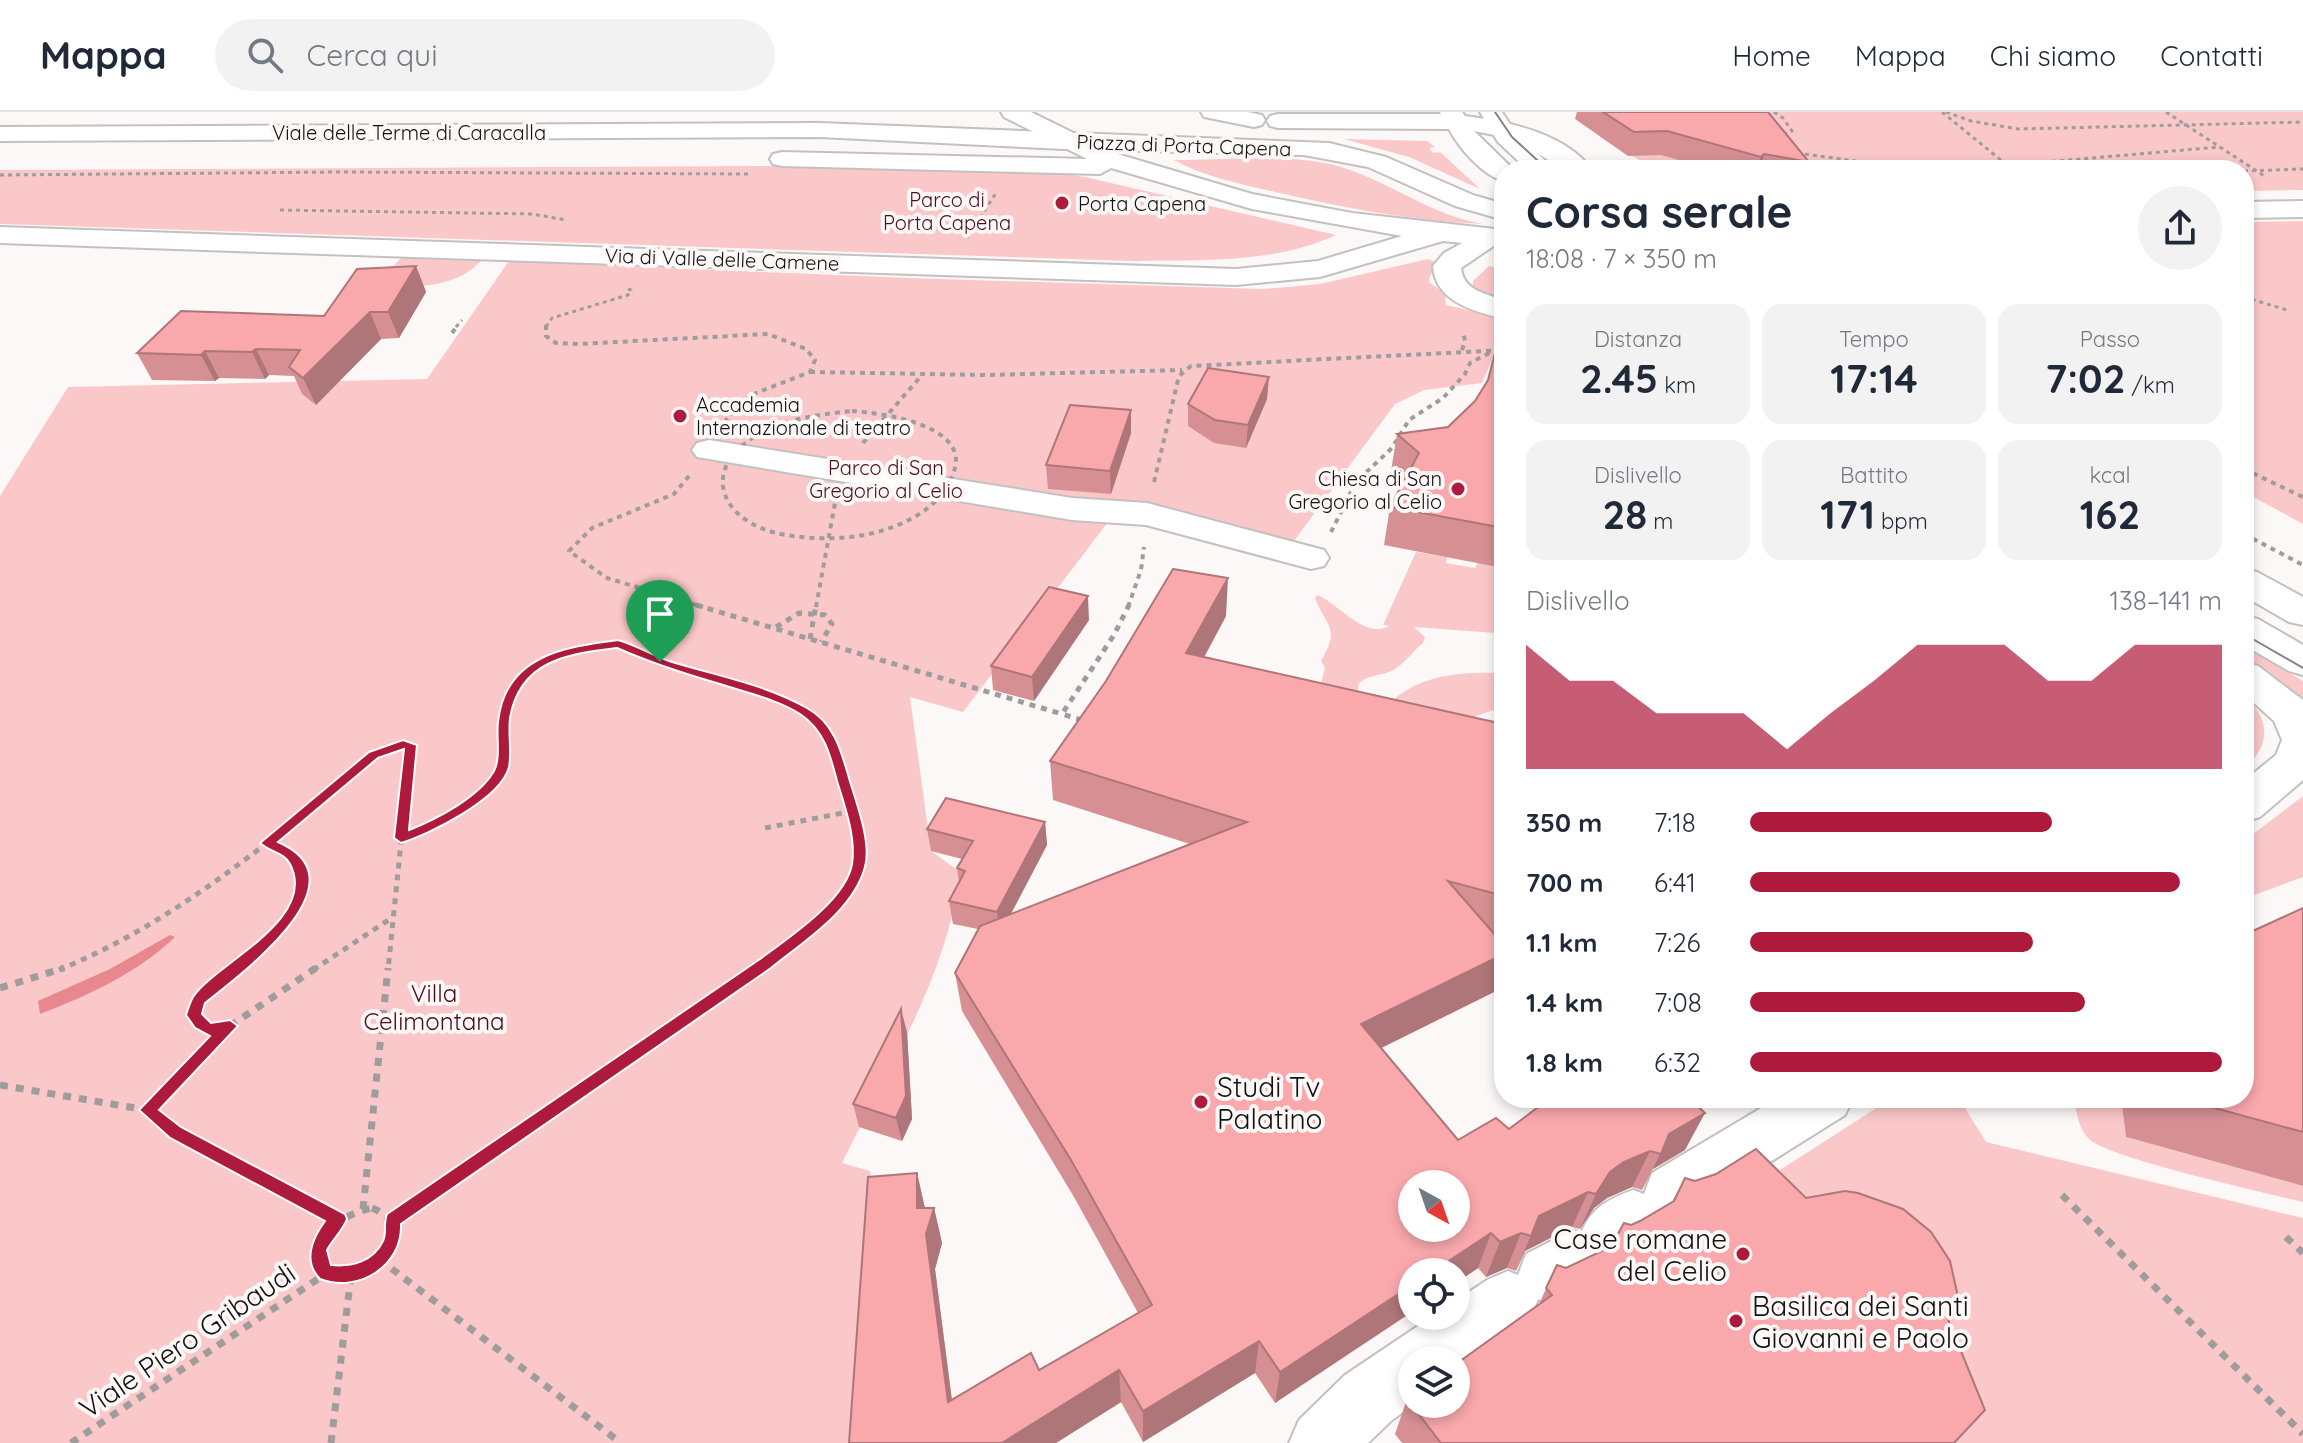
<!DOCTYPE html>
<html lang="it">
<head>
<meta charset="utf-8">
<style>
  :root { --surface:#fff; --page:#f2f2f3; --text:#1f2937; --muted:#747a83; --line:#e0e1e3; --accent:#ae1a3b }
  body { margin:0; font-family:Quicksand,sans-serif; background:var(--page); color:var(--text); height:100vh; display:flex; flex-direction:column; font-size:30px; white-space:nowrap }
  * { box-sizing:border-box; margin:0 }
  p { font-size:26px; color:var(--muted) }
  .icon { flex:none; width:44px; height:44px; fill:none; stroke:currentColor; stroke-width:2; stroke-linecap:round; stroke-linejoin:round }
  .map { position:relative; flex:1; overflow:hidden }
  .sheet { position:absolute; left:1494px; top:48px; width:760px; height:948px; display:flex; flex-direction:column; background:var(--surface); border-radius:32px; box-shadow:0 4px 12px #0003 }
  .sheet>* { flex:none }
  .needle { width:52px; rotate:140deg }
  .fabs { position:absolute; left:1398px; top:1058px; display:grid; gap:16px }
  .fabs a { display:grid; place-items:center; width:72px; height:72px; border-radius:50%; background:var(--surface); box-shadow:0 4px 12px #0003; font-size:40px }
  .pin { position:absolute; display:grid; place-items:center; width:68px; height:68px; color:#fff; margin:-82px -34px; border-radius:50% 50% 50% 0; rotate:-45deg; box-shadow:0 0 8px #0007 }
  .pin .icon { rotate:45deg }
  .round { display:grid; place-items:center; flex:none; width:84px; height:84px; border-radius:42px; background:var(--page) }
  .head { display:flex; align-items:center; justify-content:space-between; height:136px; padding:0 32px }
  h1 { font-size:44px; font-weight:700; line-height:60px }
  .figures { display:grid; grid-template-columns:repeat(3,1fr); gap:12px; height:136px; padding:8px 32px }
  .figures div { display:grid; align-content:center; border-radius:20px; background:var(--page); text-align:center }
  .figures b { font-size:40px; font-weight:700 }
  .figures small { font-size:22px; font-weight:400 }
  .figures p { font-size:22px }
  .chart { height:224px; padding:16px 32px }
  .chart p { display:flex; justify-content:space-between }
  .chart svg { width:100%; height:144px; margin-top:8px; fill:var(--accent); opacity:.7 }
  ul { padding:0 32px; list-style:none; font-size:26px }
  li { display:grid; grid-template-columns:128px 96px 1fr; align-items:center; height:60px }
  li i { height:20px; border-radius:10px; background:var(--accent) }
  header { display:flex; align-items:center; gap:48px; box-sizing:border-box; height:112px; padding:0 40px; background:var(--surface); border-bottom:2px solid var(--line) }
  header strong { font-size:38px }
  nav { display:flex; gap:44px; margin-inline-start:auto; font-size:28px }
  .search { width:560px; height:72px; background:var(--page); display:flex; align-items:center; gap:20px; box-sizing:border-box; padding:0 28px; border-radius:44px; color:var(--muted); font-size:30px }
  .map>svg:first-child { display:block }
  .green { fill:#fbc8c9 }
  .water { fill:#e9878e }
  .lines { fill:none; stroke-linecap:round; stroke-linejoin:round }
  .minor-casing { stroke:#c4c0c0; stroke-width:4 }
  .major-casing { stroke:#c4c0c0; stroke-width:4 }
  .path-far3 { stroke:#9f9c9c; stroke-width:3; stroke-dasharray:4 4; stroke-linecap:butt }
  .path-far2 { stroke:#9f9c9c; stroke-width:4; stroke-dasharray:5 5; stroke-linecap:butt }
  .path-far1 { stroke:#9f9c9c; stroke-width:5; stroke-dasharray:6 6; stroke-linecap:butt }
  .path { stroke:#9f9c9c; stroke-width:7; stroke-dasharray:8 8; stroke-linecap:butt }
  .minor { fill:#fff; fill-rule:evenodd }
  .major { fill:#fff; fill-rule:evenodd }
  .tram { stroke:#858282; stroke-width:2 }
  .wall { fill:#d69094 }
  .shaded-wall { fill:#ae7678 }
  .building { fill:#f9a8ac; stroke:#ae7678; stroke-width:2; fill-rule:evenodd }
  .route { fill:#ae1a3b; stroke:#fff; stroke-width:2; fill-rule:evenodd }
  .poi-dot { fill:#ae1a3b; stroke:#fcf8f8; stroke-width:3 }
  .labels { text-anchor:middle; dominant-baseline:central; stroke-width:8; stroke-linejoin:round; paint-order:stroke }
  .far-street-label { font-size:20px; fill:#141212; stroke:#fcf8f8 }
  .far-park-label { font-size:20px; fill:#4c0f19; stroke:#fcf8f8 }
  .far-poi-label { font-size:20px; fill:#141212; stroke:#fcf8f8; text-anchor:start }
  .park-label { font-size:24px; fill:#4c0f19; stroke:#fcf8f8 }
  .near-poi-label { font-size:28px; fill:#141212; stroke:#fcf8f8; text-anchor:start }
  .near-street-label { font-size:28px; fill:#141212; stroke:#fcf8f8 }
</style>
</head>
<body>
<header>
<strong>Mappa</strong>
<div class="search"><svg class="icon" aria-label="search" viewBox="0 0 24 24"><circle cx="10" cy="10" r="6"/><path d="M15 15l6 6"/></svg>Cerca qui</div>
<nav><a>Home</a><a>Mappa</a><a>Chi siamo</a><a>Contatti</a></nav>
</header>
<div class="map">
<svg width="2303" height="1331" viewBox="0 0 2303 1331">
  <rect width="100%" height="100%" fill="#fcf8f8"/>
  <g class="green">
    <path d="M1577,0H2303V78L2244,79V58H1656L1602,26Z"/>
    <path d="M1344,27L1427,29L1435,35L1429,36L1433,41L1440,40L1480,77L1409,45Z"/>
    <path d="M1174,48C1223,48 1295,41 1341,55C1390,70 1431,103 1483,112C1412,109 1344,96 1275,80C1241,72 1204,65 1174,48Z"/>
    <path d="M932,53L1037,58L1085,65L1336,123C1273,152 1200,148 1133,149L0,112V58Z"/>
    <path d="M2303,109V412L2244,380V110Z"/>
    <path d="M401,146L481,149C459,172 431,174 401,175L386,162Z"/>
    <path d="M1428,147L1438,151L1429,166L1430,171L1445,181L1446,193L1504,206V235L1493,245L1482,271L1424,278L1395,292L1294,429L1121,393L963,600L910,585L931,739L960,760C948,863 887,959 842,1051L870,1059L879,1101L863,1331H0V384L68,275L427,267L509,149L907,166L1263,177L1320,172Z"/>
    <path d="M1489,154L1504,158V191L1488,186L1473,176V169Z"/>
    <path d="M1416,440L1447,445L1446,451L1475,456L1480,446L1504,451V481H1499L1495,521L1414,515L1425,525L1423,531C1413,539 1405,551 1395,557C1383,564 1370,562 1359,571L1356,587L1321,571L1325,556L1321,549C1339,517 1330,519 1315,487L1317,483C1337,490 1364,528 1389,514L1383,513Z"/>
    <path d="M2244,533L2303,569V586L2282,570L2244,547Z"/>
    <path d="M1504,561V594L1453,613L1391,590C1422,561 1464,560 1504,561Z"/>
    <path d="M2244,583C2271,608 2271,633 2244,657Z"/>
    <path d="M2303,684V765L2252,784L2244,778V729Z"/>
    <path d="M1892,986H1959L1986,1030L2303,1106V1331H1946L1738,1085Z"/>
    <path d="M2074,986H2121L2126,1025L2303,1074V1090C2267,1081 2106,1046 2088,1026C2078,1015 2077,1001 2074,986Z"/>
  </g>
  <path class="water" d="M170,823L175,825C136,862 89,883 40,902L38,889L110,857Z"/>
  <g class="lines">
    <g class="minor-casing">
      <g id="minor">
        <path d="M1001,0H1031L1114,41L1252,82L1352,101L1504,118V134L1495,133L1461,156C1463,178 1485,182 1504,188V207C1474,199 1435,190 1433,154L1444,141L1462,131L1443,129L1320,165L1236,173L0,131V115L1236,157L1318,149L1402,124L1252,97L1111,56L1100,62L782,54L773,52L770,47L773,42L782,40L1087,47L1004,5Z"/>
        <path d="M1201,0H1248L1262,3L1265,8L1262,13L1254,15L1204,5Z"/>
        <path d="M1480,0H1502L1515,20L1555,58H1528L1498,30Z"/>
        <path d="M709,328L1072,386L1147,391L1324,438L1329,446L1324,454L1311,457L1146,413L1072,408L697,345L692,338L697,331Z"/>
        <path d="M2244,504L2258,507L2303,533V563L2289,559L2244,533Z"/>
        <path d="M2244,550L2258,554L2303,588V668L2260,705L2244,710V669L2276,643L2282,628L2274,609L2244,582Z"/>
        <path d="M1778,986H1853L1845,1003L1692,1099L1672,1106L1661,1102C1660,1128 1632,1140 1610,1149L1603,1146C1592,1174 1574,1180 1547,1191L1538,1187L1529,1210L1456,1262V1248H1412V1292H1414L1391,1309L1368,1331H1289L1299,1308L1345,1263L1433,1204H1456V1189L1487,1168L1508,1159L1518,1163L1526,1142L1573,1118L1581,1121C1593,1094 1607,1088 1633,1078L1644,1082L1652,1061Z"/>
      </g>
    </g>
    <g class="major-casing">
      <g id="major">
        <path d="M1440,0H1462L1465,4C1506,9 1566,21 1592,58H1564L1515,27L1474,19L1514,58H1504V69C1483,64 1459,36 1449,17L1278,16L1270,14L1267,9L1270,4L1278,2H1441Z"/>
        <path d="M819,11L1329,31L1386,45L1473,83L1504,92V108L1455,94L1368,55L1304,43L1064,37L819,25L0,29V15Z"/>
        <path d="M2303,89V105L2244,106V90Z"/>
        <path d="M2244,457L2257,460L2303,485V513L2289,510L2244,484Z"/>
      </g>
    </g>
    <g class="path-far3">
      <path d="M1774,0L1783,6L1792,19L1781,23"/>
      <path d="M1942,0L2013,58"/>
      <path d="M1946,0L1971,9L2018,17L2303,10"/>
      <path d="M2166,0L2266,65"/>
      <path d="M1797,41L1870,51L2046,50L2219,35"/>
      <path d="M2244,59L2303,57"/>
      <path d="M0,63L340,60L751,62"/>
      <path d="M280,98L532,102L566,108"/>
      <path d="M967,126L996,81"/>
      <path d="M2244,185L2287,198"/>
      <path d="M456,215L462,208"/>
      <path d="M546,215L552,206L628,183L631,178L628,177"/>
    </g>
    <g class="path-far2">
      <path d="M546,213V224L556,231L578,232L768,222L806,237L815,248L810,260L751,283L725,309"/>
      <path d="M452,221L458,213"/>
      <path d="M1462,238L1465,229L1463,219"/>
      <path d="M810,260L986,263L1182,258"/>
      <path d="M852,299C884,301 976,314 952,364C945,381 932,395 916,404C877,427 829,430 786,423C719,412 696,354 763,320C791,306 822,302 852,299Z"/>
      <path d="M863,331L922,263"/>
      <path d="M2244,357L2303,385"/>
      <path d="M689,364L674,382L592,416L569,439L607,466L703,495"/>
      <path d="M1154,370L1179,264L1191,254L1504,238"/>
      <path d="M1331,420L1356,370L1392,336L1409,308L1443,286L1465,262L1470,251L1493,239"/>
      <path d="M2244,422L2303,453"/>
      <path d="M816,495L835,391"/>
      <path d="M1128,495L1141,458L1144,435"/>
    </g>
    <g class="path-far1">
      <path d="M696,493L1062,602"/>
      <path d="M776,515L799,501L825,503L832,512L821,530"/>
      <path d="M810,527L816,493"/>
      <path d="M1082,608L1062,602L1114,523L1129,493"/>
      <path d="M765,716L853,699"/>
      <path d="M401,726C435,713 483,695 500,660C506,648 502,630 503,617C509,568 545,541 593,534C631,529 662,552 697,562C734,573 774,578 805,601C830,618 838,646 846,674C853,698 862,726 858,751C850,794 788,835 754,858"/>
      <path d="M59,858C179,808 275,726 374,643L390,635L411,633L388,858"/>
      <path d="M234,858C260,838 331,778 290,741C285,736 274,734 267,731"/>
      <path d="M313,858L393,805"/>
    </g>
    <g class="path">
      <path d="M316,856L230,914L147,998L176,1021L339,1107"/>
      <path d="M0,876L64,856"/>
      <path d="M229,914L208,918L194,903L199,887L237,856"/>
      <path d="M0,973L147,998"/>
      <path d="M2062,1083L2303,1322"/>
      <path d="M372,1096C411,1112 390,1148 359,1159C348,1164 338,1162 327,1161C301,1126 341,1103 372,1096Z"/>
      <path d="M363,1097L388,856"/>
      <path d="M393,1108L757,856"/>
      <path d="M2286,1125L2303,1141"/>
      <path d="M379,1147L621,1331"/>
      <path d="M71,1331L327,1161"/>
      <path d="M331,1331L351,1163"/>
    </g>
    <use href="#minor" class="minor"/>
    <use href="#major" class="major"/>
    <g class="tram">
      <path d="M1495,0L1512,25L1548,58"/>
      <path d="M2244,522L2303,556"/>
    </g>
  </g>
  <g class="wall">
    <path d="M1577,0H1768L1809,50L1807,58H1715L1661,43L1628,44L1575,7Z"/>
    <path d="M416,154L426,180L399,226L381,227L316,293L302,282L294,264L269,263L265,267L219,266L215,269L152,268L137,241L324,204Z"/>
    <path d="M1504,219V522L1495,521L1503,456L1384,433L1390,395L1403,370L1391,359L1397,322L1448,315L1475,289L1488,268Z"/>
    <path d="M1267,287L1246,336L1214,331L1188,314V292Z"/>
    <path d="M1131,298V321L1111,382L1048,377L1046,353Z"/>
    <path d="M1226,504L1204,545L1503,612L1504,608V826L1496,824L1504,833V858L1498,878L1381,936L1458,1028L1509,1017L1685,1038L1653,1057L1642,1078L1632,1075L1607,1086L1594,1096L1580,1117L1572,1115L1525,1139L1516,1159L1507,1156L1486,1165L1478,1156L1456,1171V1160L1275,1291L1255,1261L1143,1330L1121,1290L1056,1331H849L917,1061L925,1096H934L942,1131L935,1157L952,1288L1039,1258L1138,1201L1074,1085L962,899L955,861L978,817L953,812L949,789L959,770L957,756L962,747L931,739L927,717L1045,710L1047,733L1011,802L1190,732L1053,688L1050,649Z"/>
    <path d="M1089,508L1034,589L993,578L991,554Z"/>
    <path d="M2303,796V1074L2126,1025L2121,986H2244Z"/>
    <path d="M907,920L912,1007L902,1029L859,1015L853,992Z"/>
    <path d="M1685,1066L1695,1069L1806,1086L1947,1205L1954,1331H1402L1395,1322L1407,1287L1539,1192L1557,1153L1566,1156L1602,1139L1631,1113L1640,1109L1672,1090Z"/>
  </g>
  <g class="shaded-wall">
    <path d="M1764,42L1760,58H1757L1761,45Z"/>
    <path d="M416,154L426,180L399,226L388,200Z"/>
    <path d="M370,200L381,227L316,293L303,266Z"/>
    <path d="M256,237L269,263L265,267L252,240Z"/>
    <path d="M205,239L219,266L215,269L201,243Z"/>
    <path d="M1269,265L1267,287L1246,336L1248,313Z"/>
    <path d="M1131,298V321L1111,382L1110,359Z"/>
    <path d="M1228,466L1226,504L1185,581L1186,541Z"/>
    <path d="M1088,484L1089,508L1034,589L1032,565Z"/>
    <path d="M1045,710L1047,733L1000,822L997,800Z"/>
    <path d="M1504,842V858L1498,878L1353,950L1361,912Z"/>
    <path d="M901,897L907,920L912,1007L902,1029L896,1006Z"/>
    <path d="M1705,1001L1685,1038L1653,1057L1669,1022Z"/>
    <path d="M1650,1039L1632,1075L1607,1086L1594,1096L1580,1117L1596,1082L1610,1060L1624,1050Z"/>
    <path d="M917,1061L925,1097L917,1096Z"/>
    <path d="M1588,1080L1572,1115L1525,1139L1516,1159L1539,1104Z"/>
    <path d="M934,1096L942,1131L935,1157L956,1321L948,1290L926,1122Z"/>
    <path d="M1491,1121L1478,1156L1456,1171V1160H1432Z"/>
    <path d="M1521,1121L1507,1156L1486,1165L1500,1130Z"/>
    <path d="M1412,1173V1200L1275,1291L1280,1260Z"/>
    <path d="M1259,1229L1255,1261L1143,1330V1299Z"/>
    <path d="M1119,1258L1121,1290L1056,1331H1002Z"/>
  </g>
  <g class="building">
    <path d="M1603,0H1768L1809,50L1764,42L1761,45L1667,19L1634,20Z"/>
    <path d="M416,154L388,200H370L303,266L289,255L300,238L256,237L252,240L205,239L201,243L137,241L181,199L324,204L357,157Z"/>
    <path d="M1501,218L1504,219V416L1390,395L1419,341L1397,322L1448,315L1475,289L1488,268Z"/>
    <path d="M1208,256L1269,265L1248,313L1215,308L1188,292Z"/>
    <path d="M1070,293L1131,298L1110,359L1046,353Z"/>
    <path d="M1173,457L1228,466L1186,541L1503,612L1504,608V784L1448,769L1504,833V842L1361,912L1458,1028L1496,1006L1509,1017L1550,986H1689L1705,1001L1669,1022L1661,1042L1650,1039L1624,1050L1610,1060L1596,1082L1588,1080L1539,1104L1531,1124L1521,1121L1500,1130L1491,1121L1432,1160H1412V1173L1280,1260L1259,1229L1143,1299L1119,1258L1002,1331H849L868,1065L917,1061V1096H934L926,1122L948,1290L1031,1241L1039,1258L1152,1193L1071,1048L955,861L980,814L1247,710L1050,649L1106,569ZM1412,1072H1456V1116H1412Z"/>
    <path d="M1049,475L1088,484L1032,565L991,554Z"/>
    <path d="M946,686L1045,710L997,800L949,789L965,759L957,756L973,729L927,717Z"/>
    <path d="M2303,796V1020L2178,986H2244V823Z"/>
    <path d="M901,897L906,984L896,1006L853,992Z"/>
    <path d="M1756,1037L1806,1086L1845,1079L1858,1081L1903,1097L1931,1120L1950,1149L1957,1180L1955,1195L1947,1205L1985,1298L1954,1331H1441L1407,1287L1412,1284V1292H1456V1252L1552,1183L1546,1176L1557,1153L1566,1156L1602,1139L1615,1127L1624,1111L1631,1113L1640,1109L1674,1089L1685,1066L1695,1069L1716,1062Z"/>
  </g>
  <path class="route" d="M618,528C636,533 652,543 669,549C714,563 765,572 807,596C834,611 841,638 849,666C856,690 872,731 865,755C853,799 804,829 771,856L401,1112C403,1153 359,1182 320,1167C302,1149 312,1127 325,1109L170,1026L139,998L210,924L195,916L186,903C188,897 190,890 193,885C214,852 319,808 290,752C284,740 269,740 260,731L369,640L403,628L417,633L409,718C437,707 479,685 494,659C501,646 496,624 498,610C505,543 565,535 618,528ZM617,536C651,551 685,562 720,572C747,581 776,587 800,602C824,618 830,642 837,669C845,695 856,725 852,752C846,788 787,827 760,847L387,1102C383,1111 387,1121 383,1129C373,1150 351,1155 331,1153L327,1138C333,1127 343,1118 347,1107L345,1102L181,1015L159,998L238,914L230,908L211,911L202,902L205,891C241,862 368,769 278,730L378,646L404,637L394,726L401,731C430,722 501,687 509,655C512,640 508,622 510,606C520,548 568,542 617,536Z"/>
  <g class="poi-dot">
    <circle cx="1062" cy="91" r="8"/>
    <circle cx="680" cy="304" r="8"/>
    <circle cx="1458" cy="377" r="8"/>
    <circle cx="1201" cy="990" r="8"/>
    <circle cx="1743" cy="1142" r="8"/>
    <circle cx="1736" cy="1209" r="8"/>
  </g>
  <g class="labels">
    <g class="far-street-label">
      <text x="409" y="20">Viale delle Terme di Caracalla</text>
      <text transform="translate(1184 33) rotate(2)">Piazza di Porta Capena</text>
      <text transform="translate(722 147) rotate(2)">Via di Valle delle Camene</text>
    </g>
    <g class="far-park-label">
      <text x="947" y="87">Parco di<tspan x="947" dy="23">Porta Capena</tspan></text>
      <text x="886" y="355">Parco di San<tspan x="886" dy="23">Gregorio al Celio</tspan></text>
    </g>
    <g class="far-poi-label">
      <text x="1078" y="91">Porta Capena</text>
      <text x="696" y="292">Accademia<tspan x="696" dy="23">Internazionale di teatro</tspan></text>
      <text x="1442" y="366" text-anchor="end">Chiesa di San<tspan x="1442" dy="23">Gregorio al Celio</tspan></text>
    </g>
    <g class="park-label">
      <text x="434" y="881">Villa<tspan x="434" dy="28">Celimontana</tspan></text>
    </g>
    <g class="near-poi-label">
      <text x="1217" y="974">Studi Tv<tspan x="1217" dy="32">Palatino</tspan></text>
      <text x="1727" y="1126" text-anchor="end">Case romane<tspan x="1727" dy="32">del Celio</tspan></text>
      <text x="1752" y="1193">Basilica dei Santi<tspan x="1752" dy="32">Giovanni e Paolo</tspan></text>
    </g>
    <g class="near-street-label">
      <text transform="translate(187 1228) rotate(-34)">Viale Piero Gribaudi</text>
    </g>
  </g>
</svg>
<div class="fabs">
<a><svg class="needle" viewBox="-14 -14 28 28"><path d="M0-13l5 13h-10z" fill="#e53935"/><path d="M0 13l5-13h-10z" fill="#747a83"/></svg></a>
<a><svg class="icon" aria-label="locate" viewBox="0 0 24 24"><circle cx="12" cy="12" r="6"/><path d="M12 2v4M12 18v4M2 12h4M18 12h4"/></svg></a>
<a><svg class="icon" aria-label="layers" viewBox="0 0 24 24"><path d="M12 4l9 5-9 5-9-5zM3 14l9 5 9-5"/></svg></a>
</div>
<div class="pin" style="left:660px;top:550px;background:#1e9e55"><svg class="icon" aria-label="arrive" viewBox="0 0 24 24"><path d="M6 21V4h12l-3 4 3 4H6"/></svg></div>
<section class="sheet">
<div class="head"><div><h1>Corsa serale</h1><p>18:08 · 7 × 350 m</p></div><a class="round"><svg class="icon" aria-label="share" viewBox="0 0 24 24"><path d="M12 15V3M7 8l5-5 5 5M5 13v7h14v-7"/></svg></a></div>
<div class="figures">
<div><p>Distanza</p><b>2.45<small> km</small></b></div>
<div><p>Tempo</p><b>17:14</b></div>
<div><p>Passo</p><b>7:02<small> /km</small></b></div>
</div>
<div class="figures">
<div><p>Dislivello</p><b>28<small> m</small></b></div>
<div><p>Battito</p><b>171<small> bpm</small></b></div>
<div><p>kcal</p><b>162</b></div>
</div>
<div class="chart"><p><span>Dislivello</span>138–141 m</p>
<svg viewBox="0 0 160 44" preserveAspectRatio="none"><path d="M0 44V6L10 17L20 17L30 27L40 27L50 27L60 38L70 27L80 17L90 6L100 6L110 6L120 17L130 17L140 6L150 6L160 6V44z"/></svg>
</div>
<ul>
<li><b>350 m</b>7:18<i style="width:64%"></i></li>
<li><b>700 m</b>6:41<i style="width:91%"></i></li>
<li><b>1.1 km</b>7:26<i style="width:60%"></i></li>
<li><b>1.4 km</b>7:08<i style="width:71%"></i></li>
<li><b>1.8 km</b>6:32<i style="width:100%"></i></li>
</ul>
</section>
</div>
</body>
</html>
